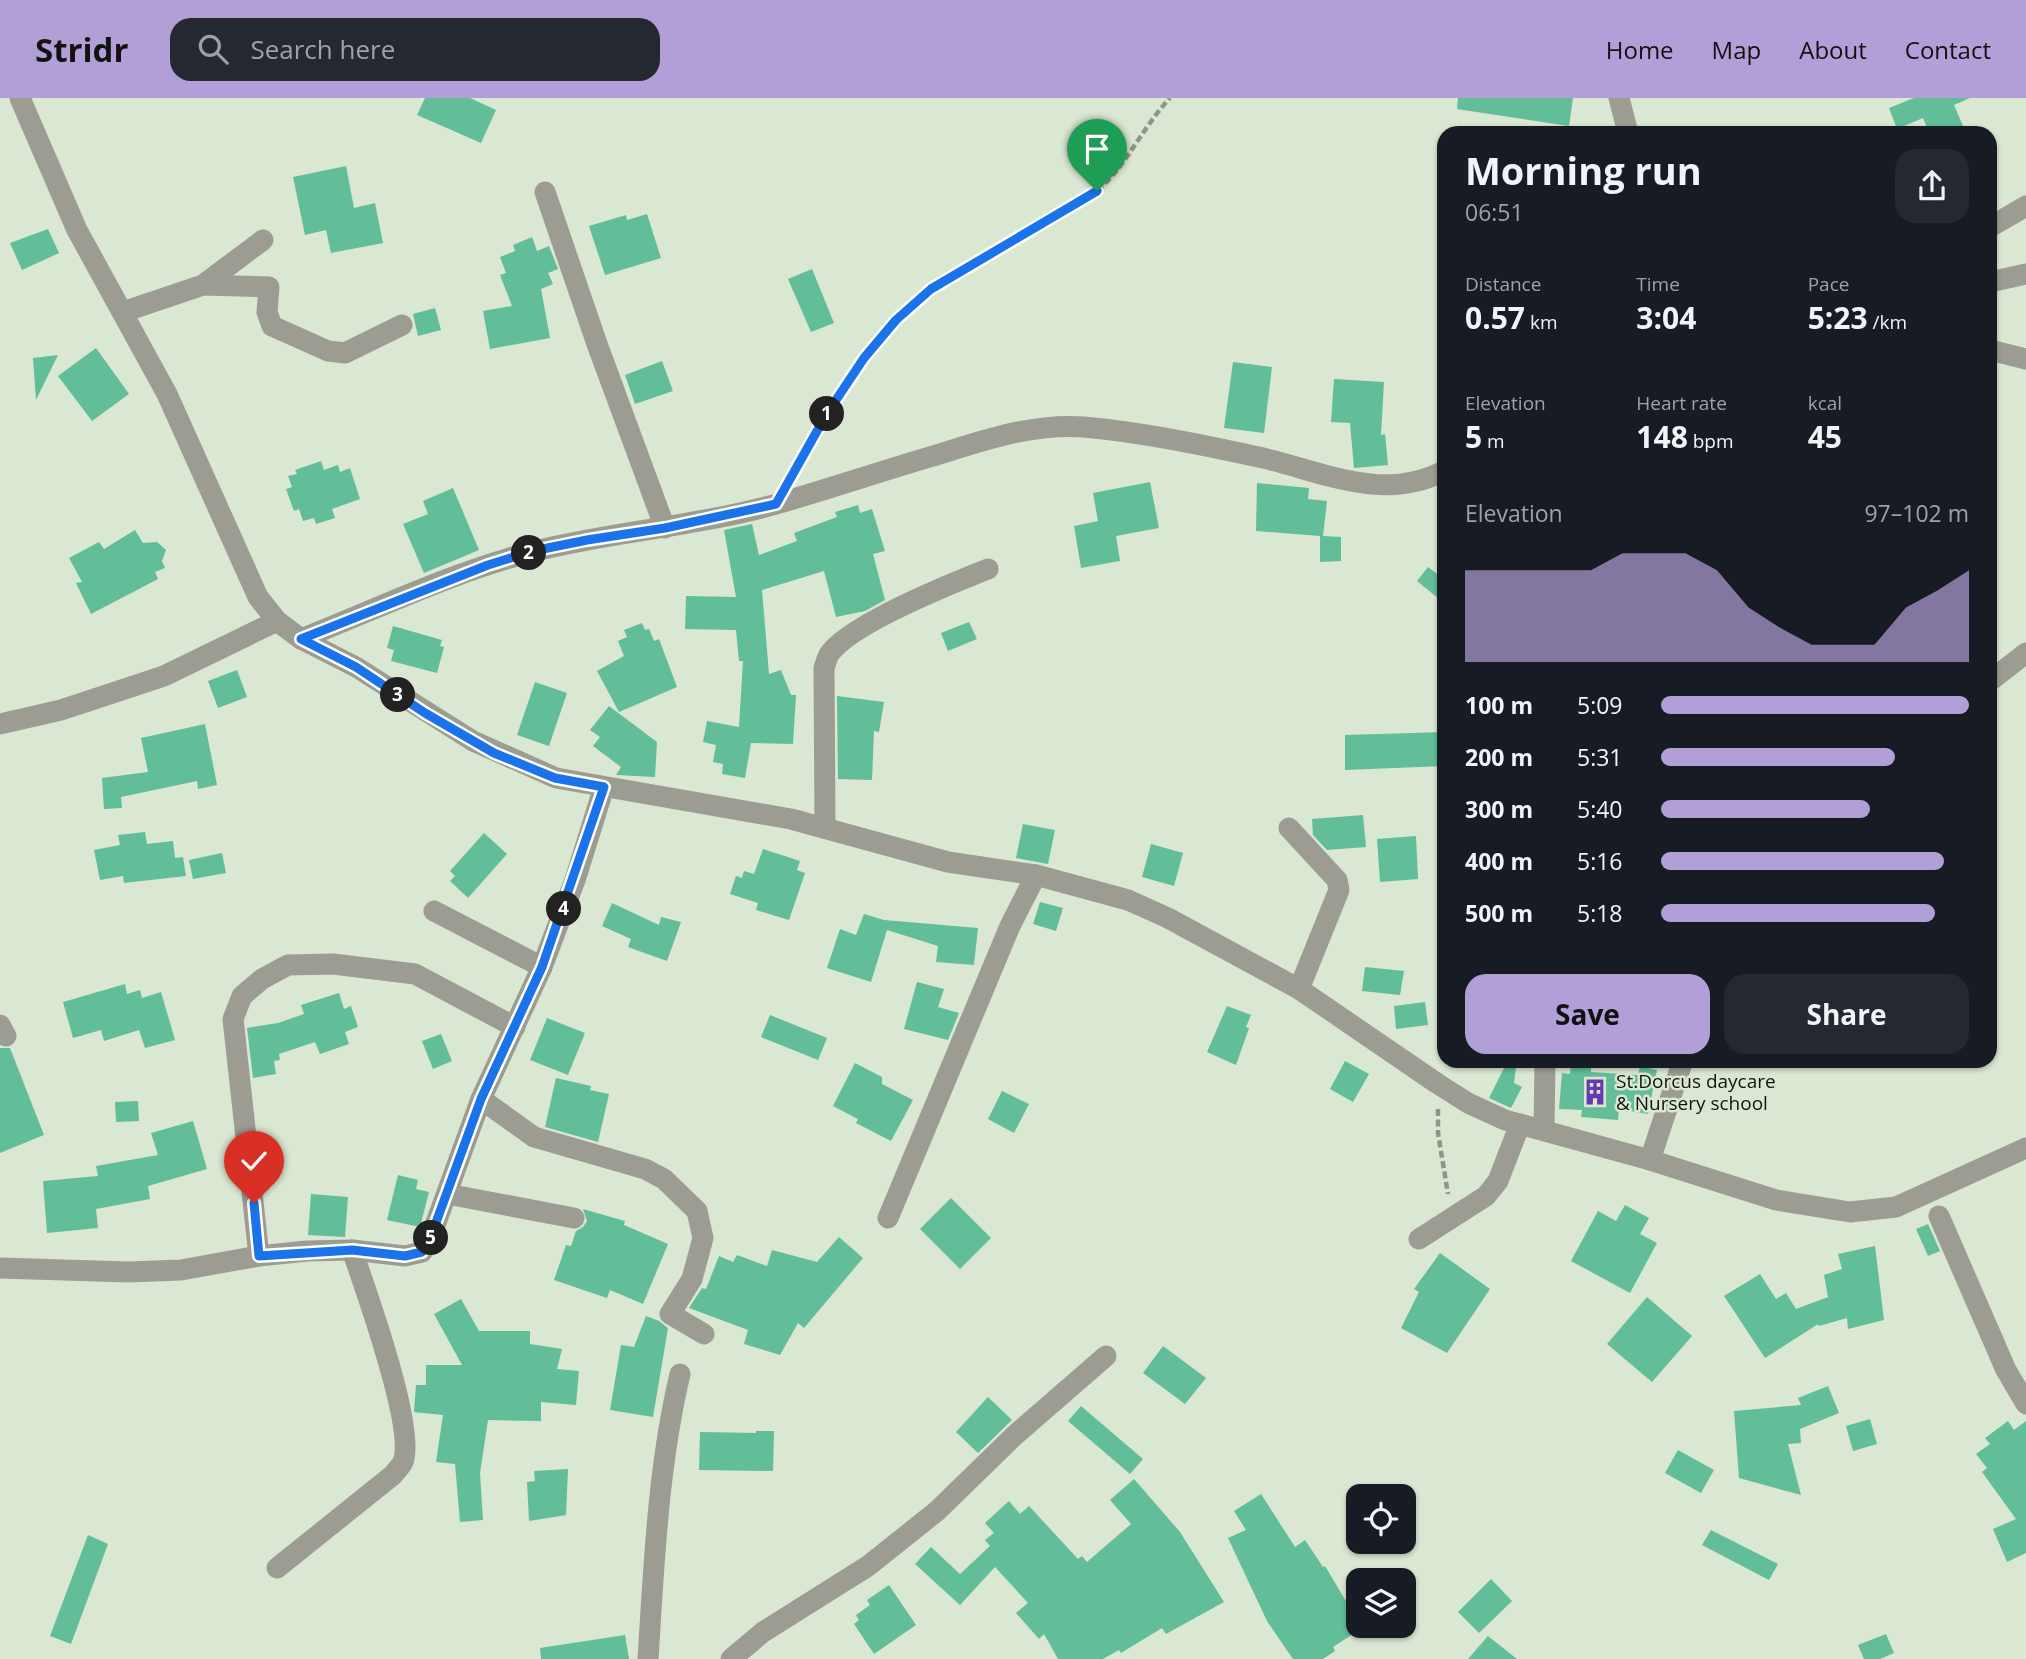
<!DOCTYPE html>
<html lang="en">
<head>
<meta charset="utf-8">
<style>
  :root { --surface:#171b24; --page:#242831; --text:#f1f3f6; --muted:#9ea1a6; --accent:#b29fd7 }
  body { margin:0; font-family:"Open Sans",sans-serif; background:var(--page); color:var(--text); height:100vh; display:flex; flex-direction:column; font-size:26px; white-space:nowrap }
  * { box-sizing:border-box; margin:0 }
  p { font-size:23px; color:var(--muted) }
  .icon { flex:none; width:38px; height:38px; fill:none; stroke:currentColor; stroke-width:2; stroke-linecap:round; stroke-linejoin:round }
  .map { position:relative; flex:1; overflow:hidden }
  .panel { position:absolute; left:1437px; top:28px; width:560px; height:942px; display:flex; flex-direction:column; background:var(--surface); border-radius:21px; box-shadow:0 2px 5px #0004 }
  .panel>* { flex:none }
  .fabs { position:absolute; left:1346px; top:1386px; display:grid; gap:14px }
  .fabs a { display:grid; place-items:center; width:70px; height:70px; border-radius:14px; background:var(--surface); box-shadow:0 2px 5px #0004; font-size:35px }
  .pin { position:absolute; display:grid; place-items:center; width:60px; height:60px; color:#fff; margin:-72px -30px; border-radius:50% 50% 50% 0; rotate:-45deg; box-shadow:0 0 7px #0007 }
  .pin .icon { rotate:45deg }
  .km { position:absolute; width:35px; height:35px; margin:-18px; border-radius:50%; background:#222; color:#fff; font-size:19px; line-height:35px; text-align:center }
  .round { display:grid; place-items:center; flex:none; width:74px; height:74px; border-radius:21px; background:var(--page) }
  .summary { display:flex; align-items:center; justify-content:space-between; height:119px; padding:0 28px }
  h1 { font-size:38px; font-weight:700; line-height:52px }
  .stats { display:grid; grid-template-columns:repeat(3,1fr); gap:10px; height:119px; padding:7px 28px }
  .stats div { display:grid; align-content:center }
  .stats b { font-size:30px; font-weight:700 }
  .stats small { font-size:19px; font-weight:400 }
  .stats p { font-size:19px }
  .chart { height:196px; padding:14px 28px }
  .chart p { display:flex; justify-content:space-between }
  .chart svg { width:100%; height:126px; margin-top:7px; fill:var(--accent); opacity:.7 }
  .button { display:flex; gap:14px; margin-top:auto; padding:14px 28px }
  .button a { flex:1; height:80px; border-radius:21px; background:var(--accent); color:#111; font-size:28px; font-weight:700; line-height:80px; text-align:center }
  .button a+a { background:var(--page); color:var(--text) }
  ul { padding:0 28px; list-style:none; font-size:23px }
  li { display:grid; grid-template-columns:112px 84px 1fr; align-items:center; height:52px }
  li i { height:18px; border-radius:9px; background:var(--accent) }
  header { display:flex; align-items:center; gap:42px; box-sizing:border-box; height:98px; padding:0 35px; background:var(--accent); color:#111 }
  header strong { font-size:33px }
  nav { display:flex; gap:38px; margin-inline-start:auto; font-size:24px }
  .search { width:490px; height:63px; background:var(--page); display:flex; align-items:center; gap:18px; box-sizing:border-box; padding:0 24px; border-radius:21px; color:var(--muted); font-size:26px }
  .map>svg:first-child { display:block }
  .building { fill:#61be98 }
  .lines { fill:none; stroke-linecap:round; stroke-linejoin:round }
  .path { stroke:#8d9787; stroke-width:4.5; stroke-dasharray:7 3.5; stroke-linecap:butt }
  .street { stroke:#9d9c92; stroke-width:21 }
  .route-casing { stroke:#fff; stroke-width:14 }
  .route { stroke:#1a73e8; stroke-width:9 }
  .labels { text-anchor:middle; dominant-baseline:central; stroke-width:5; stroke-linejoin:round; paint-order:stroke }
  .poi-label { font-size:19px; fill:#11150e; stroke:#dae7d2; text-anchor:start }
</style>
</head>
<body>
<header>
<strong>Stridr</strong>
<div class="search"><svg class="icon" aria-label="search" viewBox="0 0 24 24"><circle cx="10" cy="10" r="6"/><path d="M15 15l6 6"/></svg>Search here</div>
<nav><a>Home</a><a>Map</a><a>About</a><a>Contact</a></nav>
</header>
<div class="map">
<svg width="2026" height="1561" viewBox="0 0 2026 1561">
  <rect width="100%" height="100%" fill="#dae7d2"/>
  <g class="building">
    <path d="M425,0H470L496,12L481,45L417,17Z"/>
    <path d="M1458,0H1573L1569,28L1457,11Z"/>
    <path d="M1914,0H1970L1954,7L1966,35H1929L1923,20L1897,31L1889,10Z"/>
    <path d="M346,68L354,110L375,105L383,145L331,155L326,132L305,137L293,79Z"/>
    <path d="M647,116L661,160L605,177L589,128L626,117L627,122Z"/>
    <path d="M48,131L59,155L22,172L10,145Z"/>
    <path d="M532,139L537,153L549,148L558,171L548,175L553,186L541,191L550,240L490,251L483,213L512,208L500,177L506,175L500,159L515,153L513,147Z"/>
    <path d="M812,171L834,225L811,234L788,181Z"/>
    <path d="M435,210L441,232L418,238L413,216Z"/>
    <path d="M96,250L129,296L92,323L58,278Z"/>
    <path d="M58,257L36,302L33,260Z"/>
    <path d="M662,263L673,293L635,306L625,277Z"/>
    <path d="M1233,264L1272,269L1264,335L1224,330Z"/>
    <path d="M1334,281L1384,284L1381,337L1385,336L1388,367L1354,370L1350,325L1331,324Z"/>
    <path d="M321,363L324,372L338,367L340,374L350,370L360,401L332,411L335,420L316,426L314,420L303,423L299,411L294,413L286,391L292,389L288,378L297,376L295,372Z"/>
    <path d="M1150,384L1159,430L1116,438L1120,463L1081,470L1074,428L1098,423L1093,395Z"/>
    <path d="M1257,385L1309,390L1308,401L1327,403L1323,438L1341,439V463L1320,464V438L1256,433Z"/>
    <path d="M453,390L479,452L424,475L403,426L428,416L423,403Z"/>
    <path d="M858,407L860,415L872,411L885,453L873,456L885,502L865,513L836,519L824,473L762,492L769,576L781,572L791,597H796L793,646L751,645L745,680L722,676L723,666L713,664L716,647L703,644L707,623L739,629L743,563H739L736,532L685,531L686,498L736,499L724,432L752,426L759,457L797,443L794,435L837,419L835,414Z"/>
    <path d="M135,432L143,445L157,444L166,452L162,463L165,470L155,474L158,481L91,516L76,485L82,484L69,460L99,444L104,451Z"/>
    <path d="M1428,469L1444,481V505L1417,483Z"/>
    <path d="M969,524L977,541L948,553L941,535Z"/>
    <path d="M642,525L645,532L649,531L654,543L659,541L677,589L619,614L597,573L624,558L618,543L627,539L624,532Z"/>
    <path d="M393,528L442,542L440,548L444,549L437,575L391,563L394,552L387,550Z"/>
    <path d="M237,572L247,599L218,610L208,583Z"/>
    <path d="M535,584L567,595L549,648L517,637Z"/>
    <path d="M837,598L884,604L879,634L874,633L872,682L838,681Z"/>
    <path d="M609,608L657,644L655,679L616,677L621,669L593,648L600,639L590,632Z"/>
    <path d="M205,626L217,687L198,691L197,683L121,699L122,710L104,711L102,680L148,674L141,640Z"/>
    <path d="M1444,634V668L1345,672V637Z"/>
    <path d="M1363,717L1366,749L1327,752L1313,737L1312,721Z"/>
    <path d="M1023,726L1055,732L1048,766L1016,760Z"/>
    <path d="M145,734L147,746L173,743L175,760L183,759L186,778L124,785L123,778L100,782L94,752L120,747L118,737Z"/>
    <path d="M484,735L507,756L468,800L450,783L455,778L450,773Z"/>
    <path d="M1416,738L1418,781L1380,784L1377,741Z"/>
    <path d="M1151,746L1183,755L1174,788L1142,779Z"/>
    <path d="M763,751L800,763L797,772L805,775L789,822L756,812L758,805L730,796L736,778L742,780L744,773L754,776Z"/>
    <path d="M222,755L226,775L193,781L189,762Z"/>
    <path d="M1040,804L1063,810L1056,833L1033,826Z"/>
    <path d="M612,805L659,827L661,819L681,824L667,863L628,849L631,841L602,828Z"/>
    <path d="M864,816L884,822L978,830L974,867L936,864L938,848L887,832L871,884L827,870L840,831L856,837Z"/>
    <path d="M1365,869L1404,873L1400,897L1362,893Z"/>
    <path d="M917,884L944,891L938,909L959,915L948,942L904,931Z"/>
    <path d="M125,886L127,896L140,892L142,900L161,894L175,942L145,950L139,932L104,943L101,932L73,940L63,904Z"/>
    <path d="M339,895L344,911L351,908L358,929L345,934L349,946L320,956L315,944L279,956L280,962L274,963L276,976L253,980L247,930L278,925L304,916L301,907Z"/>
    <path d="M1425,904L1428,927L1396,931L1394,908Z"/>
    <path d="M1227,908L1251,917L1246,929L1249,930L1236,967L1207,954Z"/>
    <path d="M770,917L827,940L818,962L761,939Z"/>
    <path d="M547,920L585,935L568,977L530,962Z"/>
    <path d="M441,936L452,963L433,971L422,943Z"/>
    <path d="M0,950H10L44,1037L0,1055Z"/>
    <path d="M1508,962H1517L1514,985L1522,989L1511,1010L1489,1000Z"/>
    <path d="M1345,963L1369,976L1353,1004L1330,991Z"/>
    <path d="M855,965L882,979V986L913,1002L891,1043L856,1025L858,1021L833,1008Z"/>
    <path d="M1571,966L1591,968V974L1638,977L1640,968L1657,972L1648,1016L1619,1011L1618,1022L1581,1019L1582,1012L1559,1011L1562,975L1570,976Z"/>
    <path d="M556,980L591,988L590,992L609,996L598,1044L545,1029Z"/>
    <path d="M1002,993L1029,1006L1014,1035L988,1021Z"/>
    <path d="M138,1003L139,1023L116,1024L115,1004Z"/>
    <path d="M193,1023L207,1071L148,1088L150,1101L96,1111L98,1130L47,1135L43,1083L98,1078L96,1068L158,1057L151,1035Z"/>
    <path d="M398,1077L418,1082L416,1091L429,1094L420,1129L387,1122Z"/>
    <path d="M311,1096L348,1099L345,1139L308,1137Z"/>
    <path d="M951,1100L991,1140L960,1171L920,1131Z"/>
    <path d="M1625,1107L1649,1120L1640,1136L1657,1145L1630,1195L1571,1163L1598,1113L1616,1123Z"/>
    <path d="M583,1111L625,1123L624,1127L668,1146L643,1206L610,1192L607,1200L554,1182L566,1147L571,1148L576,1133L583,1129L587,1123Z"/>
    <path d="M1928,1126L1940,1153L1928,1158L1916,1131Z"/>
    <path d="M839,1139L863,1160L804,1230L798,1225L780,1257L744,1246L748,1232L689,1210L702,1190L706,1191L719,1158L733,1164L737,1157L767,1168L772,1152L817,1164Z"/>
    <path d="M1875,1148L1884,1222L1848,1231L1847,1220L1819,1228L1818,1226L1765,1260L1724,1198L1760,1176L1776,1201L1786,1195L1796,1211L1828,1199L1824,1177L1842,1171L1838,1156Z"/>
    <path d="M1440,1155L1490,1191L1447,1255L1401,1230L1419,1194L1414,1191Z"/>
    <path d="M1647,1199L1692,1238L1652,1284L1607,1246Z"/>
    <path d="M461,1201L479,1233H530V1246L562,1251L557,1271L579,1273L576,1307L541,1304V1323L488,1322L480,1375L483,1422L460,1424L455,1366L436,1364L443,1317L414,1314L416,1287H426V1267H462L434,1216Z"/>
    <path d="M646,1218L659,1223L668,1230L653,1319L610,1312L621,1247L634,1249Z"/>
    <path d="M1163,1248L1206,1280L1185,1306L1143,1275Z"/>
    <path d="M1828,1288L1839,1315L1800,1331L1801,1345L1788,1346L1801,1397L1739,1380L1734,1313L1801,1307L1798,1300Z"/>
    <path d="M988,1299L1012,1322L978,1355L956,1334Z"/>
    <path d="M1081,1308L1143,1361L1130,1376L1068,1323Z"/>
    <path d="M1870,1321L1877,1346L1853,1353L1846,1328Z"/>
    <path d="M2008,1323L2014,1332L2026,1323V1455L2007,1464L1993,1431L2016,1421L1982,1374L1987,1370L1976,1356L1990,1346L1985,1340Z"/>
    <path d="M756,1333H774L773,1373L699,1372L700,1334L756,1335Z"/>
    <path d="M1678,1352L1714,1372L1701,1395L1665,1375Z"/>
    <path d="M568,1371L566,1417L529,1423L527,1384L535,1383L534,1373Z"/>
    <path d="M1134,1381L1180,1434L1224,1504L1166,1536L1162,1530L1121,1555L1119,1552L1103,1561H1058L1044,1536L1039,1541L1016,1515L1028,1505L995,1469L960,1507L915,1466L931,1449L960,1476L990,1448L985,1442L994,1435L985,1425L1009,1403L1020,1416L1029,1408L1078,1461L1082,1458L1087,1464L1131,1426L1110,1402Z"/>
    <path d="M1261,1396L1295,1449L1305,1442L1323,1469L1325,1468L1362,1530L1333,1549L1335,1553L1323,1561H1293L1267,1523L1228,1440L1246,1432L1234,1413Z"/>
    <path d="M1711,1432L1778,1466L1769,1482L1702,1447Z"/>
    <path d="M88,1437L108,1446L71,1546L50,1538Z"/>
    <path d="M1491,1481L1512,1503L1479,1535L1458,1514Z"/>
    <path d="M889,1487L916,1527L874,1556L854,1526L859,1522L856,1517L870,1507L867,1502Z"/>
    <path d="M1886,1536L1894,1555L1880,1561H1864L1858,1547Z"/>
    <path d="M625,1537L629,1561H541L540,1550Z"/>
    <path d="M1488,1538L1517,1561H1468Z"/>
  </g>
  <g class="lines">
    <g class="path">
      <path d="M791,380L826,317L864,260L896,221L931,191L1097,93C1127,67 1142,30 1170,0"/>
      <path d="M1438,1011V1035L1448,1096"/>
    </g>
    <g class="street">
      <path d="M20,0L77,132L167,296L258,499L277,523L301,541L356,569L473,643L556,680L791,721L948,764L1036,777L1128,802L1168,820L1299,891L1438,986L1468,1005L1505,1022L1650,1062L1776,1102L1850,1114L1896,1109L2026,1050"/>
      <path d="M1619,0L1628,35"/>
      <path d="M545,94L597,246L665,430"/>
      <path d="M1990,129L2026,108"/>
      <path d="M1990,184L2026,176"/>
      <path d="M203,187L269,189L267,214L272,228L328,253L345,255L402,227"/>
      <path d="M123,214L203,187L263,142"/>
      <path d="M1990,252L2026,261"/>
      <path d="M301,541C377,511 455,473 535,453C615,433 699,428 780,405C831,390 882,373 933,358C982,343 1032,325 1084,329C1140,334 1198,346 1254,358C1317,371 1381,406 1444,373"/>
      <path d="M1990,583L2026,555"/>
      <path d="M0,626L61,612L164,578L277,523"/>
      <path d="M825,730L824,570C826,565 827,559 830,555C853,525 950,486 988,471"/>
      <path d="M1289,730L1337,782L1339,792L1299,891"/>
      <path d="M434,813L542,869"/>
      <path d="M0,927L6,938"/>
      <path d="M481,1001L534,1039L645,1071L664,1081L697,1113L703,1140L692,1181L670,1216L704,1236"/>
      <path d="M1544,1031L1545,962"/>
      <path d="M1650,1062L1683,962"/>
      <path d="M447,1096L574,1120"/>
      <path d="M1939,1118L2006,1272L2026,1306"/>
      <path d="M888,1120L1010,828L1036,777"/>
      <path d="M1419,1141L1486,1098L1498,1083L1520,1026"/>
      <path d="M259,1158L233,921L242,898L262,881L288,867L333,866L415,876L515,929"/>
      <path d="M0,1170L128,1174L181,1172L259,1158L307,1153L352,1152L405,1158L422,1154L430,1141L481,1001L542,869L575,782L604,689"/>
      <path d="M277,1470L393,1377C396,1373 401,1368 403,1364C416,1330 365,1190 352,1152"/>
      <path d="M648,1561C654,1466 658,1369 680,1276"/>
      <path d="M731,1561L763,1534L868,1468L937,1413L1014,1338L1106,1258"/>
    </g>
  </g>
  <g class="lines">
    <g class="route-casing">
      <path id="route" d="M254,1105L259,1158L352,1152L405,1158L422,1154L430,1141L481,1001L542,869L604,689L555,680L494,655L425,615L356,569L301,541L488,467L533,453L587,442L665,430L776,406L826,317L864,260L896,222L931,191L1097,93"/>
    </g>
    <use href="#route" class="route"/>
  </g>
  <defs>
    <g id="building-bare" transform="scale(2.1)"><path d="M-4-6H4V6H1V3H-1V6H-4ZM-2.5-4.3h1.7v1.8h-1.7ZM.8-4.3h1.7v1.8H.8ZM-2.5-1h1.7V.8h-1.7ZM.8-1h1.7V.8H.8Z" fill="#6439b1" stroke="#dae7d2" stroke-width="2.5" paint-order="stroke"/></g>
  </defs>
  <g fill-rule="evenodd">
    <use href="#building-bare" x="1595" y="994"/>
  </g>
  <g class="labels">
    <g class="poi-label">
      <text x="1616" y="983">St.Dorcus daycare<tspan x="1616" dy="22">&amp; Nursery school</tspan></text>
    </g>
  </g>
</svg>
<div class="fabs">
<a><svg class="icon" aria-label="locate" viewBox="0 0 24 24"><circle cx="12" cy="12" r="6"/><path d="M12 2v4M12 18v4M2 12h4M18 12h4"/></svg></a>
<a><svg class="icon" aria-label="layers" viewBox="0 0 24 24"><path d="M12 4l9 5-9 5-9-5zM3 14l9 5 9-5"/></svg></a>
</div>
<div class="pin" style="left:1097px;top:93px;background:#1e9e55"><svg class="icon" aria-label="arrive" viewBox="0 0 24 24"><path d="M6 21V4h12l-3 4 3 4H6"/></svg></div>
<div class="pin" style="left:254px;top:1105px;background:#d93025"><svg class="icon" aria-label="check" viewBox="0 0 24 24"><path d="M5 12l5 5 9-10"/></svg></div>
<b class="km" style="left:827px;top:316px">1</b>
<b class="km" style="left:529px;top:455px">2</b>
<b class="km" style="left:398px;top:597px">3</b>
<b class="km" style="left:564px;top:811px">4</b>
<b class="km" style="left:431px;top:1140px">5</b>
<section class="panel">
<div class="summary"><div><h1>Morning run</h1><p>06:51</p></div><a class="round"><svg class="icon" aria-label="share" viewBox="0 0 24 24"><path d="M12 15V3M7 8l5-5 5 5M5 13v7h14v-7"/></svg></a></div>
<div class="stats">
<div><p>Distance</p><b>0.57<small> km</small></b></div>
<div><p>Time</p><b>3:04</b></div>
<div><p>Pace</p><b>5:23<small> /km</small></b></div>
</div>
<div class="stats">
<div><p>Elevation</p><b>5<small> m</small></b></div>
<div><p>Heart rate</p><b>148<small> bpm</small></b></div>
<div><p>kcal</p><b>45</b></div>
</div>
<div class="chart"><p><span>Elevation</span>97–102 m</p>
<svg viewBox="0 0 160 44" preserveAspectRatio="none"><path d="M0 44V12L10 12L20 12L30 12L40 12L50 6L60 6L70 6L80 12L90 25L100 32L110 38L120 38L130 38L140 25L150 19L160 12V44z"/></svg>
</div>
<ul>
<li><b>100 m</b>5:09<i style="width:100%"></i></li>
<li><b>200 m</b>5:31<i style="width:76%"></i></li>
<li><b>300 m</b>5:40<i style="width:68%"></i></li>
<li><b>400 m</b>5:16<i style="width:92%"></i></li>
<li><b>500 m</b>5:18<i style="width:89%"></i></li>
</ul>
<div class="button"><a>Save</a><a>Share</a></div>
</section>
</div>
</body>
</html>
